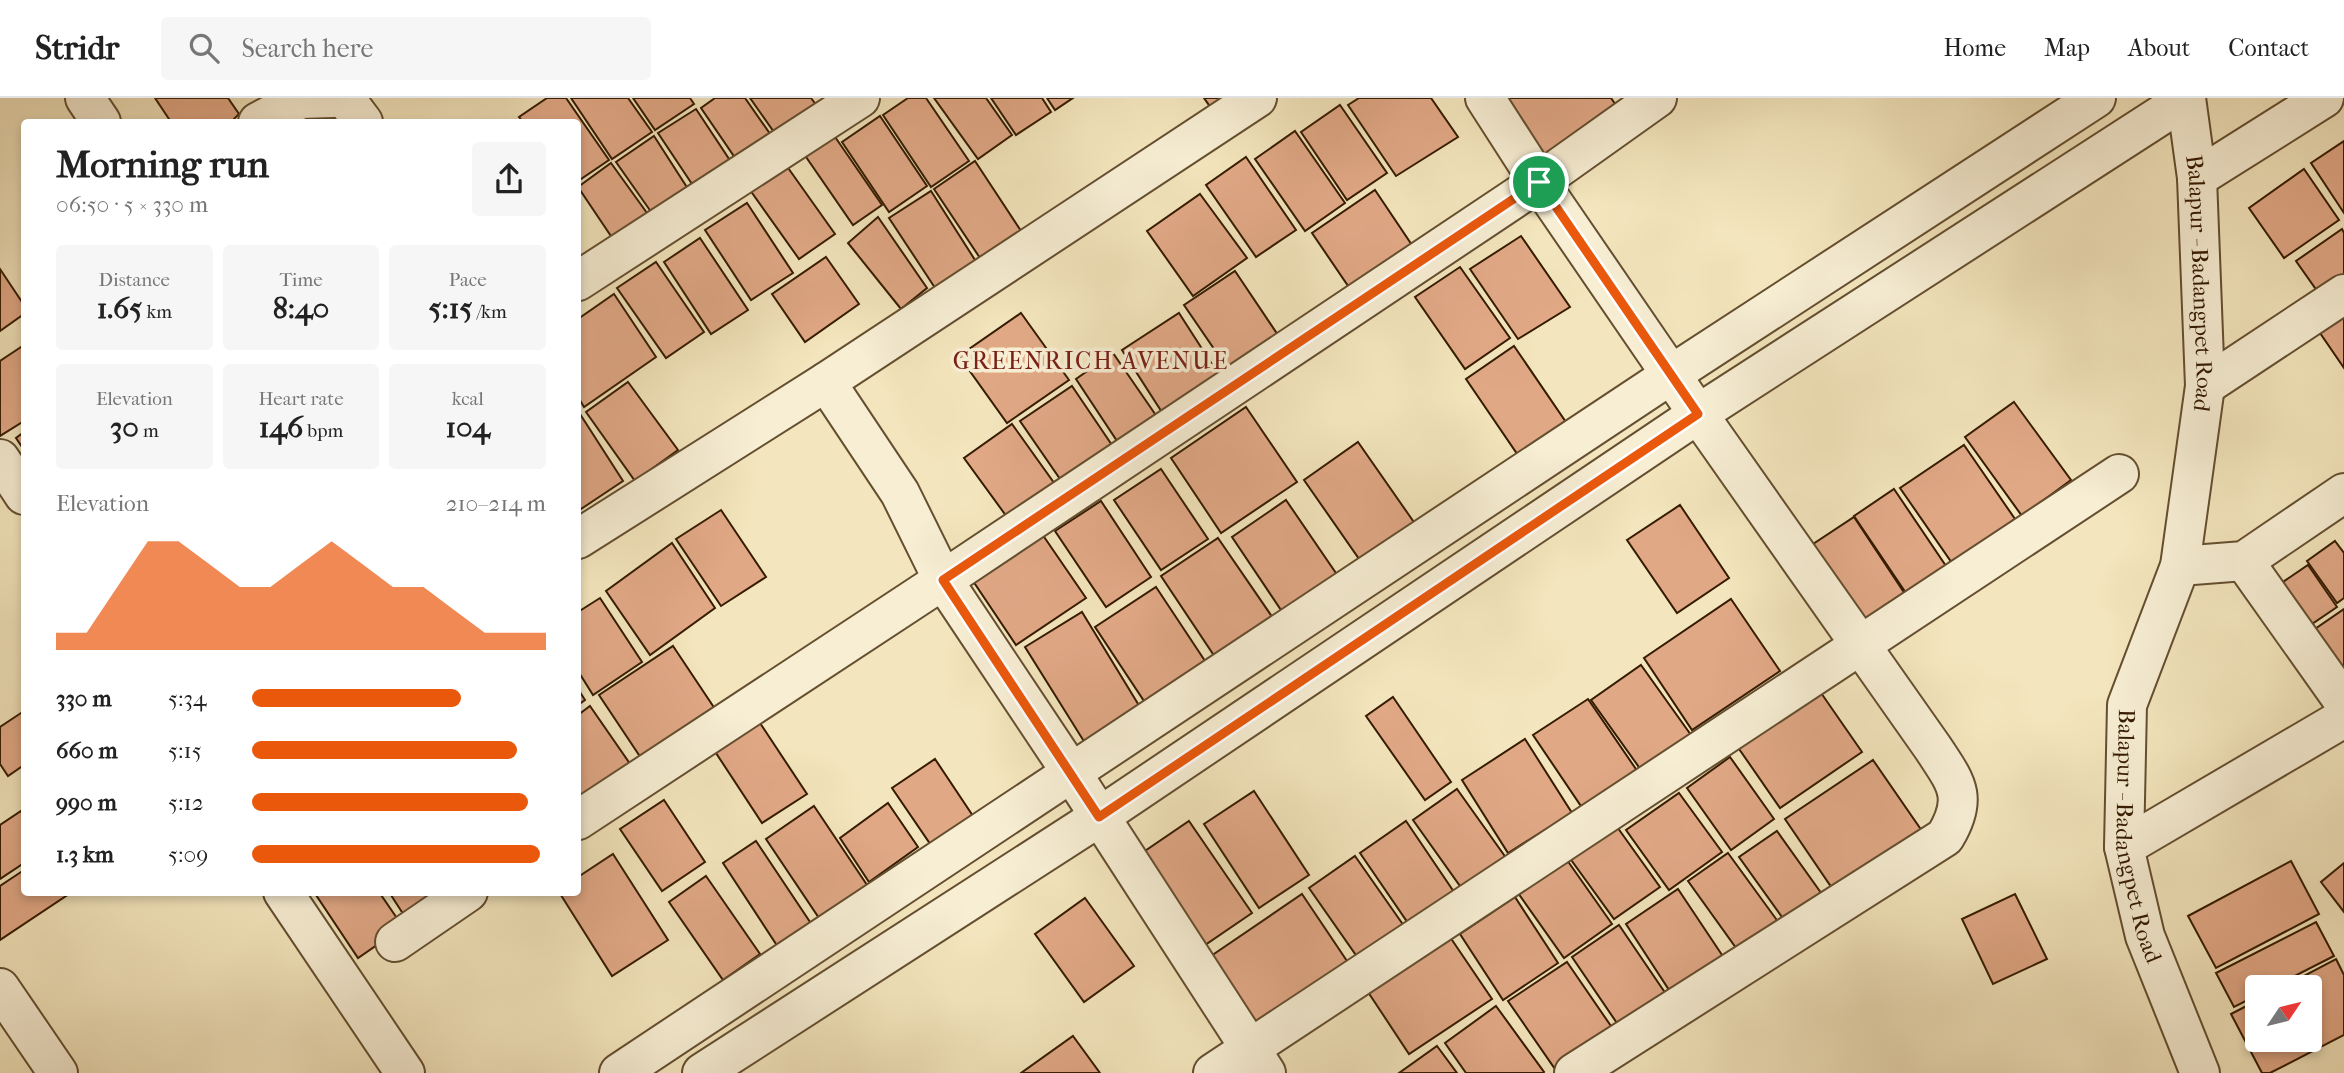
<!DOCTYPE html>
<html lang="en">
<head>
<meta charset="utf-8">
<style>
  :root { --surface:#fff; --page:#f6f6f6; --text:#222; --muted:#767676; --line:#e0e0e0; --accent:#ea580c }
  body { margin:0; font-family:"IM FELL French Canon",serif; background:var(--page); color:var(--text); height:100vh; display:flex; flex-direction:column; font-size:26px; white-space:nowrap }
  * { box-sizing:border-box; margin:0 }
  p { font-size:23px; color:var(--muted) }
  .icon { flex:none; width:38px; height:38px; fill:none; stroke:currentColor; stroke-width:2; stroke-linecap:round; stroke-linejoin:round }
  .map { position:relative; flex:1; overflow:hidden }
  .side { position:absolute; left:21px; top:21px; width:560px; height:777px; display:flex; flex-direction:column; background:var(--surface); border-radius:7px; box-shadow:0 4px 10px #0003 }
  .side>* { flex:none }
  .needle { width:46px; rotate:55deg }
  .tools { position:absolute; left:2245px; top:877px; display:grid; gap:14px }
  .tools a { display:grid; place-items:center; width:77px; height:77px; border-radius:7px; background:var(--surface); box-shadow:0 4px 10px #0003; font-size:35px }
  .pin { position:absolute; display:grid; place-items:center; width:60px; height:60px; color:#fff; margin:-30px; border:4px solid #fff; border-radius:50%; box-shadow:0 2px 7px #0007 }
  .round { display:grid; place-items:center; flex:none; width:74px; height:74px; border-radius:7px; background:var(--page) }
  .overview { display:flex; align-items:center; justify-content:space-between; height:119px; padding:0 35px }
  h1 { font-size:38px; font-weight:800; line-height:52px }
  .figures { display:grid; grid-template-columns:repeat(3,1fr); gap:10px; height:119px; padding:7px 35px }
  .figures div { display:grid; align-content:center; border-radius:7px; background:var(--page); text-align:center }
  .figures b { font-size:30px; font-weight:800 }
  .figures small { font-size:19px; font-weight:400 }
  .figures p { font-size:19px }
  .chart { height:196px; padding:14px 35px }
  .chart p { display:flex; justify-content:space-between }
  .chart svg { width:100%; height:126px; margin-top:7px; fill:var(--accent); opacity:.7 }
  ul { padding:0 35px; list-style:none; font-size:23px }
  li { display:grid; grid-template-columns:112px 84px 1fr; align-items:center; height:52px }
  li i { height:18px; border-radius:9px; background:var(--accent) }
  header { display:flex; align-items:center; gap:42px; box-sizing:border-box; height:98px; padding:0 35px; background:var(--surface); border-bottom:2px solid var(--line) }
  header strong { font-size:33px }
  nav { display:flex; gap:38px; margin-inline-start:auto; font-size:24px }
  .search { width:490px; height:63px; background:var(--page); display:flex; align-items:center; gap:18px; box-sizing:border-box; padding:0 24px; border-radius:7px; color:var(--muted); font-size:26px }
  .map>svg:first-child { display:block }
  .building { fill:#e1a886; stroke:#351b00; stroke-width:2 }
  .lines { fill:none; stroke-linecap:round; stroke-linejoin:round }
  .minor-casing { stroke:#644e2f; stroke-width:42 }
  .minor { stroke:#f7eed4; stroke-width:38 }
  .route-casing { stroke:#fff; stroke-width:14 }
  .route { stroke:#ea580c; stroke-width:9 }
  .labels { text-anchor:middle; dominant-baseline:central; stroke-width:7; stroke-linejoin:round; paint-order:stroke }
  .street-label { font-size:23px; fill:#351b00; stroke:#f7eed4 }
  .neighbourhood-label { font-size:24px; letter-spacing:2px; fill:#7a1f14; stroke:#f7eed4 }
</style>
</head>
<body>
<header>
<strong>Stridr</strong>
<div class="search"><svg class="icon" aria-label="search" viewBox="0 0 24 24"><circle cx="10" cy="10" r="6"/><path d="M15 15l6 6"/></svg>Search here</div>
<nav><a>Home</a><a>Map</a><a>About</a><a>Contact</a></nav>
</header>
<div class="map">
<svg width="2344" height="975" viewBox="0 0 2344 975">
  <rect width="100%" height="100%" fill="#f3e5bd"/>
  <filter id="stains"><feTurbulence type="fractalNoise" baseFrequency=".00286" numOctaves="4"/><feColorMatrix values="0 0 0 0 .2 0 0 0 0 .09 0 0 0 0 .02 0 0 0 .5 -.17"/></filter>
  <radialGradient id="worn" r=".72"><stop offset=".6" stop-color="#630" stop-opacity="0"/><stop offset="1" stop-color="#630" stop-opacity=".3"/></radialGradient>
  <g class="building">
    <path d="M155,0H228L239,16L231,24H171Z"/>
    <path d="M547,0H566L609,62L578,83V24H523L519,19Z"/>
    <path d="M571,0H628L652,34L612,61Z"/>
    <path d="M633,0H690L694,6L655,32Z"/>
    <path d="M715,0H745L775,43L740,67L701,10Z"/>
    <path d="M750,0H811L822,15L781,44Z"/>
    <path d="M908,0H926L969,63L931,89L883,17Z"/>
    <path d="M934,0H986L1012,37L978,61Z"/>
    <path d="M991,0H1042L1051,14L1016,37Z"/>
    <path d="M1047,0H1073L1055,12Z"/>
    <path d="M1204,0H1225L1211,10Z"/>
    <path d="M1359,0H1431L1458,39L1396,78L1348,7Z"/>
    <path d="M1511,0H1611L1620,13L1547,66L1503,6Z"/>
    <path d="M1340,7L1387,75L1347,102L1301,34Z"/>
    <path d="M696,11L735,70L696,92L658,35Z"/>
    <path d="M880,18L927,88L889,114L842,44Z"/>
    <path d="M1295,33L1345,105L1305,133L1255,61Z"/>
    <path d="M833,36L882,107L853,127L804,56Z"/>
    <path d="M654,38L690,94L654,118L616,64Z"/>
    <path d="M2344,43V115L2311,65Z"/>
    <path d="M1246,59L1296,132L1256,159L1206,87Z"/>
    <path d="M975,63L1025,139L984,166L934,91Z"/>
    <path d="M611,65L652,122L617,147L578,89Z"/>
    <path d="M786,67L835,136L799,161L750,92Z"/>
    <path d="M2304,71L2339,122L2284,160L2249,110Z"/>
    <path d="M1375,92L1420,159L1357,201L1312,135Z"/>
    <path d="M931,93L982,173L941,199L889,120Z"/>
    <path d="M1200,96L1247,160L1193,198L1147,133Z"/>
    <path d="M747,105L793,175L751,202L705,132Z"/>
    <path d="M878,119L927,190L901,211L848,145Z"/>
    <path d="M2342,131L2344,135V180L2320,197L2296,163Z"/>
    <path d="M1521,138L1570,209L1518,241L1470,171Z"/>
    <path d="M700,140L748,212L711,236L664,164Z"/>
    <path d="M826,159L859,206L805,244L772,196Z"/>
    <path d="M656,164L704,234L666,260L617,190Z"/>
    <path d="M1460,169L1510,240L1465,271L1415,199Z"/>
    <path d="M0,171L24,207V216L0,233Z"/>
    <path d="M1235,173L1284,246L1234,280L1184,207Z"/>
    <path d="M614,196L656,259L584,309L578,299V221Z"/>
    <path d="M1021,215L1069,282L1007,325L959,258Z"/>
    <path d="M1179,215L1224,285L1167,322L1122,252Z"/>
    <path d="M2344,218V270L2320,235Z"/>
    <path d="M24,247V323L0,338V263Z"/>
    <path d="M1514,248L1570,330L1522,363L1466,281Z"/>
    <path d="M1113,255L1164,329L1125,355L1076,281Z"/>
    <path d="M628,284L678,352L635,383L586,314Z"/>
    <path d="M1072,288L1118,356L1067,391L1020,323Z"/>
    <path d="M2014,304L2071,382L2022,418L1965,339Z"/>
    <path d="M1246,309L1297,384L1221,435L1171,360Z"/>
    <path d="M580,316L623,383L581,411L578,405V318Z"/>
    <path d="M1012,326L1062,396L1015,430L964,360Z"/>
    <path d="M24,334V352L16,340Z"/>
    <path d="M1358,344L1418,430L1364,468L1304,382Z"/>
    <path d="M1964,347L2015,421L1952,465L1900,390Z"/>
    <path d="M1161,371L1208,441L1161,472L1114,402Z"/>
    <path d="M1894,391L1948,471L1908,498L1854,418Z"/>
    <path d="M1286,402L1340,481L1285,518L1232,439Z"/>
    <path d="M1101,403L1151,479L1106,509L1055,433Z"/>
    <path d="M1680,407L1729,480L1677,515L1627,442Z"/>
    <path d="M721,412L766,479L721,508L676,441Z"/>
    <path d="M1854,419L1907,499L1857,533L1804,452Z"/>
    <path d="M1040,433L1086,500L1016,547L971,480Z"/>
    <path d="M1218,440L1275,523L1217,562L1161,478Z"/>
    <path d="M2335,443L2344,455V500L2337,505L2307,463Z"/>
    <path d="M672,445L715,510L650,557L606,493Z"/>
    <path d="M2308,467L2337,509L2306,530L2277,488Z"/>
    <path d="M1156,489L1211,572L1150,612L1095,529Z"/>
    <path d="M600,500L642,564L593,597L578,573V514Z"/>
    <path d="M1731,501L1780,573L1692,632L1644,560Z"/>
    <path d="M2344,511V579L2312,533Z"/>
    <path d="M1082,514L1146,619L1090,653L1025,549Z"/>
    <path d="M673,548L719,617L645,666L599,597Z"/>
    <path d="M1641,567L1691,637L1641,672L1591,602Z"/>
    <path d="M578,591L585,602L578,607Z"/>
    <path d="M1819,592L1862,654L1780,710L1737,648Z"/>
    <path d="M1393,599L1451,684L1425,702L1366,618Z"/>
    <path d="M1588,601L1640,677L1585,714L1533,637Z"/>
    <path d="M590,608L635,673L578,713V617Z"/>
    <path d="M24,613V667L8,678L0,666V629Z"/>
    <path d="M758,622L807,696L762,725L714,652Z"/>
    <path d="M1525,641L1572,715L1508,755L1462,682Z"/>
    <path d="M1730,659L1774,721L1731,752L1687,690Z"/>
    <path d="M935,661L977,724L935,753L892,690Z"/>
    <path d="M1873,662L1922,733L1834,793L1785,721Z"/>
    <path d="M1457,691L1509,764L1465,795L1413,722Z"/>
    <path d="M1254,693L1309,777L1259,810L1204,726Z"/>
    <path d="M1679,695L1722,754L1669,792L1626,732Z"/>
    <path d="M664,702L705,764L662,793L620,731Z"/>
    <path d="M888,705L918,749L869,784L840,740Z"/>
    <path d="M814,708L867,787L819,820L766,741Z"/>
    <path d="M21,713L24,718V765L0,781V727Z"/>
    <path d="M1189,723L1252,815L1205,847L1142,755Z"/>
    <path d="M1406,723L1454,794L1408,825L1360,755Z"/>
    <path d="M1615,726L1660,789L1614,821L1569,759Z"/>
    <path d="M1777,733L1824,799L1787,826L1739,759Z"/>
    <path d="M756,743L812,827L778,849L723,765Z"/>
    <path d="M1728,755L1779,825L1739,854L1688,783Z"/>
    <path d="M613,756L668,842L612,878L559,794H578V779Z"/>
    <path d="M1355,758L1404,828L1358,860L1309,790Z"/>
    <path d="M1567,762L1612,826L1564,860L1518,795Z"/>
    <path d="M2291,763L2319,816L2216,870L2188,818Z"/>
    <path d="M2344,765V814L2321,784Z"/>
    <path d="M24,772V794H72L0,842V788Z"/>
    <path d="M706,778L760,856L723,882L669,804Z"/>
    <path d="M1678,791L1726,863L1673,898L1626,826Z"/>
    <path d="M314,794H379L403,829L358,860Z"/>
    <path d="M389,794H446L409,825Z"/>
    <path d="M1302,796L1351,869L1260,930L1211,858Z"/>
    <path d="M2015,796L2047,861L1993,886L1962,821Z"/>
    <path d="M1515,799L1558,865L1503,902L1460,836Z"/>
    <path d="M1085,800L1134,868L1084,904L1035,836Z"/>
    <path d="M2316,824L2334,858L2273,889H2258V897L2234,909L2216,875Z"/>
    <path d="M1619,827L1670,902L1623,934L1572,859Z"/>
    <path d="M1450,839L1492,901L1409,956L1368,894Z"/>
    <path d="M2336,861L2344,877V937L2270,975H2262L2231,916L2258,902V942H2310V889H2283Z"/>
    <path d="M1567,864L1613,931L1555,971L1508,903Z"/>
    <path d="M1496,908L1544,974L1543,975H1466L1445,945Z"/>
    <path d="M1073,938L1100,975H1021Z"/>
    <path d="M1437,948L1457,975H1399Z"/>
  </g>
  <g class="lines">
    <g class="minor-casing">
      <g id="minor">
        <path d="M85,0L101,24"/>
        <path d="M345,0L363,24"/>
        <path d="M1485,0L1539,84L1698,316L1933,650C1956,685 1969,699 1945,739L1574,975"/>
        <path id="s1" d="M2186,0L2197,80L2205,288L2180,468L2127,607L2124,749L2145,838L2200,975"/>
        <path d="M258,24L301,1L333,0"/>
        <path d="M2197,80L2324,0"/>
        <path d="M578,183L860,0"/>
        <path d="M826,284L900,395L943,482L1071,674L1266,975"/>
        <path d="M2205,288L2344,196"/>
        <path d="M0,361L24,397"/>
        <path d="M578,441L826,284L1257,0"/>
        <path d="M2244,463L2344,604"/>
        <path d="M2180,468L2244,463L2344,395"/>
        <path d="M578,722L943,482L1539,84L1657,0"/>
        <path d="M2124,749L2344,620"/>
        <path d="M283,794L405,975"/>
        <path d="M395,844L468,794"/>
        <path d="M0,890L58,975"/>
        <path d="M619,975L1672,276L2096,0"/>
        <path d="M702,975L1099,719L1698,316L2186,1"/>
        <path d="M1213,975L2119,376"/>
      </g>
    </g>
    <use href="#minor" class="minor"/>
  </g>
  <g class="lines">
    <g class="route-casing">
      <path id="route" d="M1539,84L1698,316L1099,719L943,482Z"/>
    </g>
    <use href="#route" class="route"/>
  </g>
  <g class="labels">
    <g class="street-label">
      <text stroke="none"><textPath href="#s1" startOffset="186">Balapur - Badangpet Road</textPath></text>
      <text stroke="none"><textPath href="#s1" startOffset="752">Balapur - Badangpet Road</textPath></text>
    </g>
    <g class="neighbourhood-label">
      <text x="1091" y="263">GREENRICH AVENUE</text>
    </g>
  </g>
  <rect width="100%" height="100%" filter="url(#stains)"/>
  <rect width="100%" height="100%" fill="url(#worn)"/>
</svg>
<div class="tools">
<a><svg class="needle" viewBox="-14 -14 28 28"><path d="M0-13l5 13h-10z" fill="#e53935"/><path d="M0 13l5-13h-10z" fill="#767676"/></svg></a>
</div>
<div class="pin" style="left:1539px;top:84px;background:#1e9e55"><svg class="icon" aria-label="arrive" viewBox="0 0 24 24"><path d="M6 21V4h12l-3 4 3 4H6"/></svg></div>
<section class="side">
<div class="overview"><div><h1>Morning run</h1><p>06:50 · 5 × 330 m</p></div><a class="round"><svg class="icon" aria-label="share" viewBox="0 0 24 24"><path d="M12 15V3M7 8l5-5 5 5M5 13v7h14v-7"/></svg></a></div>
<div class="figures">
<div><p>Distance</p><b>1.65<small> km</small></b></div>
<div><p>Time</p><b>8:40</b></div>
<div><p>Pace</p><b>5:15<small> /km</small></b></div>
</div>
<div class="figures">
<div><p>Elevation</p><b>30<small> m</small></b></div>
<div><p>Heart rate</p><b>146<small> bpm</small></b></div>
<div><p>kcal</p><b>104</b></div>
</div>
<div class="chart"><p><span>Elevation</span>210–214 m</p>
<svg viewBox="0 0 160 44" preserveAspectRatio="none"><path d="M0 44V38L10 38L20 22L30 6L40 6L50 14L60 22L70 22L80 14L90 6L100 14L110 22L120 22L130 30L140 38L150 38L160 38V44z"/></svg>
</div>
<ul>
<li><b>330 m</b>5:34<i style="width:71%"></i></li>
<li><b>660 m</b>5:15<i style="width:90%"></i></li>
<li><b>990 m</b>5:12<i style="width:94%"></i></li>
<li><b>1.3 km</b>5:09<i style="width:98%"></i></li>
</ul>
</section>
</div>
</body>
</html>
